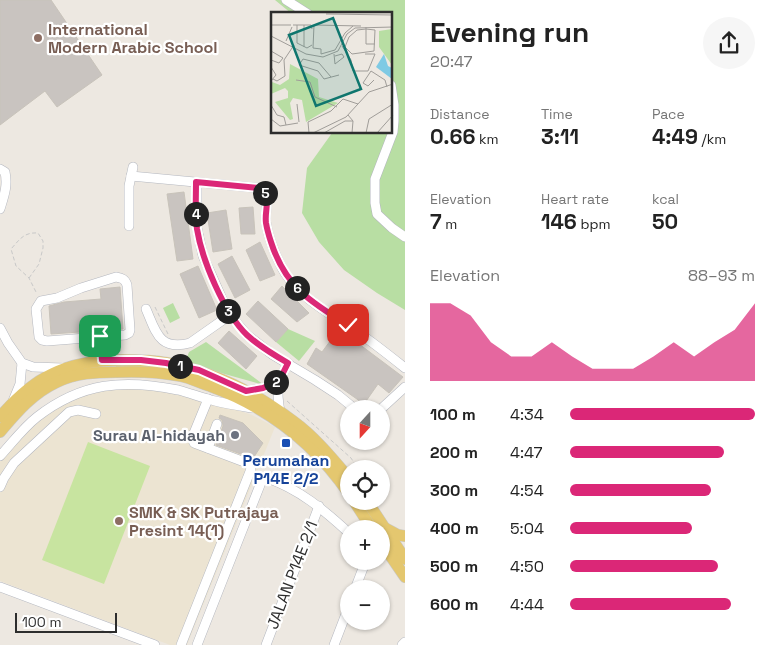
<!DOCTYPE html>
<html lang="en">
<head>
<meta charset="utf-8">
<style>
  :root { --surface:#fff; --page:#f6f6f6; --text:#222; --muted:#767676; --accent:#db2777 }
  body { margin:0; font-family:"Space Grotesk",sans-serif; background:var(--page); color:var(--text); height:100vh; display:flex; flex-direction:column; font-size:19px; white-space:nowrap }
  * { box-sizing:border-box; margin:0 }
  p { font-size:16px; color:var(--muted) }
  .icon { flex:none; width:28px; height:28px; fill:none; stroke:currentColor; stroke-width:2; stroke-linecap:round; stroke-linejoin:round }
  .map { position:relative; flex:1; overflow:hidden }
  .details { display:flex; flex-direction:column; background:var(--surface); width:375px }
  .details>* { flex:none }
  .needle { width:32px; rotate:201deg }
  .tools { position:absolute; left:340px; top:400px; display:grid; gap:10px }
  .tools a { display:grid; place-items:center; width:50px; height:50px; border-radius:50%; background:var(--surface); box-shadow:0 1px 4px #0004; font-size:25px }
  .scale { position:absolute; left:15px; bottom:12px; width:102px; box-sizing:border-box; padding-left:5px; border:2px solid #2d2d2d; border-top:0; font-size:14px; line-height:18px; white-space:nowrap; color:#2d2d2d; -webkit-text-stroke:4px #fff; paint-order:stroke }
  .pin { position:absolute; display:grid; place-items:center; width:42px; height:42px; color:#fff; margin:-21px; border-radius:10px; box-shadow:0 2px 8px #0006 }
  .km { position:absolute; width:25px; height:25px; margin:-12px; border-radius:50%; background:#222; color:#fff; font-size:14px; line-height:25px; text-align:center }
  .round { display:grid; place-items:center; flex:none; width:52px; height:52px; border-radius:26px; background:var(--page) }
  .headline { display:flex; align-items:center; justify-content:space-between; height:85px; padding:0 25px }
  h1 { font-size:28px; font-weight:700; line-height:38px }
  .figures { display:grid; grid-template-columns:repeat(3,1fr); gap:8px; height:85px; padding:5px 25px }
  .figures div { display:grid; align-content:center }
  .figures b { font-size:21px; font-weight:700 }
  .figures small { font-size:14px; font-weight:400 }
  .figures p { font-size:14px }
  .chart { height:140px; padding:10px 25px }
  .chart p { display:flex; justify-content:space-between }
  .chart svg { width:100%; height:90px; margin-top:5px; fill:var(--accent); opacity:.7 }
  ul { padding:0 25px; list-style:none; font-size:16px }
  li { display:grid; grid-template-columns:80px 60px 1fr; align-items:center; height:38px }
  li i { height:12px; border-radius:6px; background:var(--accent) }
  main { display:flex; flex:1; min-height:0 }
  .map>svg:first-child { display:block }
  .education { fill:#ece4d2 }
  .green { fill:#b8dea3 }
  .pitch { fill:#c8e4a0 }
  .building { fill:#c9c4c0; stroke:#c8c3ba }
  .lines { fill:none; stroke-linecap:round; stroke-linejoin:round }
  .minor-casing { stroke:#b4b7bf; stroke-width:10 }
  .major-casing { stroke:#c8c8c8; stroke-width:12 }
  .path { stroke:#c8c8c8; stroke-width:1; stroke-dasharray:4 2.5; stroke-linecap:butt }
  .minor { stroke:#fff; stroke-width:9 }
  .major { stroke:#e4c76f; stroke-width:11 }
  .route-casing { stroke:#fff; stroke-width:10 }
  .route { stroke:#db2777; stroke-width:6 }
  .education-dot { fill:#8d6e63; stroke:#fff; stroke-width:2 }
  .worship-dot { fill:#6b7280; stroke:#fff; stroke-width:2 }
  .transit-dot { fill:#1a4fb4; stroke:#fff; stroke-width:2 }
  .labels { text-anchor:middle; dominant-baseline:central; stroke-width:4.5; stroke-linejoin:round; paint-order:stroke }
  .education-label { font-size:16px; font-weight:bold; fill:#785e54; stroke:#fff; text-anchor:start }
  .worship-label { font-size:16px; font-weight:bold; fill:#5b616d; stroke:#fff; text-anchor:end }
  .transit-label { font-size:16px; font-weight:bold; fill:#164399; stroke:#fff }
  .street-label { font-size:16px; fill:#2d2d2d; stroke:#fff }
  .inset-road { fill:none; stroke:#a09d99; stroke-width:1 }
  .view { fill:#0f766e; fill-opacity:0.15; stroke:#0f766e; stroke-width:2.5 }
  .inset-edge { fill:none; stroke:#2d2d2d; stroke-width:2.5 }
</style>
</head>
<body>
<main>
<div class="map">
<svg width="405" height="645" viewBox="0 0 405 645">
  <rect width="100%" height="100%" fill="#ede8e1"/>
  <path class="education" d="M112,386L147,387L214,402L252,415L275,427L187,645H170L0,581V461L34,424L70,400Z"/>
  <g class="green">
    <path d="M275,0H405V310L377,293L344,270L319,242L302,213L307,168L332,133L391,132V14H292Z"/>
    <path d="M173,303L180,318L170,323L163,308Z"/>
    <path d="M288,329L315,341L299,361L276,342Z"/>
    <path d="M206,342L264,385L185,363L189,352Z"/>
  </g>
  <path class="pitch" d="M88,442L150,466L104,584L42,560Z"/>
  <g class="building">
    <path d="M0,0H51L102,75L57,107L45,91L0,125Z"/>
    <path d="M184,192L193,259L177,261L167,194Z"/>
    <path d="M253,207L255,234H241L239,208Z"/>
    <path d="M226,210L232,249L213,252L207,213Z"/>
    <path d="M260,242L275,275L260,281L246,250Z"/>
    <path d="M232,256L250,290L235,298L218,264Z"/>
    <path d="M198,266L217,310L199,318L180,274Z"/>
    <path d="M282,286L309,313L297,322L271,299Z"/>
    <path d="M120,287L123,329L51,334L49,306L64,302L101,299L100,289Z"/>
    <path d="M258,301L288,329L276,342L246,314Z"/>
    <path d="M339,329L403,377L389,393L378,384L364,404L307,364L316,348L322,352Z"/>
    <path d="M229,331L257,356L246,369L218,343Z"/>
    <path d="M220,415L243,423L263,443L252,460L249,457L216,445L223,426L222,420L219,418Z"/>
  </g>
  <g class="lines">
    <g class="minor-casing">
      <g id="minor">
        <path d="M286,0L308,14"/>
        <path d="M391,85L394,105V121L393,132L375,179V203L377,214L392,228L405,237"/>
        <path d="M0,169L5,172C8,186 4,196 0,209"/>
        <path d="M131,176L258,188C262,190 264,191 266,196C268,204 265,214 266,222C268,237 277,260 285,273C302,300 333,315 359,333C375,344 390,356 405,368"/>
        <path d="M197,182V228L203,256L223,301L230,315L247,335L273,355L315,380L338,395L355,409"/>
        <path d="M129,226V186L133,167"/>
        <path d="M116,277C122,278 125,279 127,285L130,330L129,333L125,335L47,341L42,340L39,337L36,309L41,301L57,298L81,288Z"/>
        <path d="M146,309C156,332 159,351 190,343L230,315"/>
        <path d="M0,328L8,343L22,363L33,367L63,368"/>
        <path d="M100,337L102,360"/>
        <path d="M246,391L263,388L279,381"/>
        <path d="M13,401L20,384L22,363"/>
        <path d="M381,409L405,387"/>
        <path d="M280,412C276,388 277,384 288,363"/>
        <path d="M208,448L217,424"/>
        <path d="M0,456C12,443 23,428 37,417C82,382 124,379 178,390C190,393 202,398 215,401C227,404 240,406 252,408"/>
        <path d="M0,487L4,478L14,463L69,412L78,410L96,414"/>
        <path d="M0,587L155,645"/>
        <path d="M355,589L365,563V561"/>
        <path d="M181,645L251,469L250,466L247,463L194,443L192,438L208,399"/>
        <path d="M197,645L262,480L267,478C299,489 324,510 349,533"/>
        <path d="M266,645L319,506"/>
        <path d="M334,645L349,606"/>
        <path d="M402,645L405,642"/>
      </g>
    </g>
    <g class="major-casing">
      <g id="major">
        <path d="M0,417C15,399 31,384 52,374C74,363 98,360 122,360C137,360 152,360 167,363C213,372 256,393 293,421C315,437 332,458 349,478"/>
        <path d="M0,432C17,412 33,393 57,382C76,373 96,372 116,372C138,371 160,372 181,376C191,378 200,383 210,386C267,407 315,444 349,494"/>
        <path d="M354,501L372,529"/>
        <path d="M367,501L405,559"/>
        <path d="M385,528L398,535L405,536"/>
        <path d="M381,542L405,577"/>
      </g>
    </g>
    <g class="path">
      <path d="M29,278L39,264L43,248V241L38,233C24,232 20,239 11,249L16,266L29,278L37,294"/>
      <path d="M155,307L168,334"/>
      <path d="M287,401L351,458L358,469"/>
    </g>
    <use href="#minor" class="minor"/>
    <use href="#major" class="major"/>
  </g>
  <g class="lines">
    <g class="route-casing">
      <path id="route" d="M100,336L102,360H141L166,363L199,370L246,391L263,388L279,381L288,363C274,355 259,346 247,335C224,313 202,260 197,229C195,214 196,198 196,182L258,188C273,197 264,209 266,223C267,229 269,236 271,242C285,286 310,302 348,325"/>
    </g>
    <use href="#route" class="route"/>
  </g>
  <g class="education-dot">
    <circle cx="38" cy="38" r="5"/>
    <circle cx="119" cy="521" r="5"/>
  </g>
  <circle class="worship-dot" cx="235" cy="435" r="5"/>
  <rect class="transit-dot" x="281" y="438" width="10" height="10" rx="2.5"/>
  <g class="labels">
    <g class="education-label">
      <text x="48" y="29">International<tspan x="48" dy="18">Modern Arabic School</tspan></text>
      <text x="129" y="512">SMK &amp; SK Putrajaya<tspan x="129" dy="18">Presint 14(1)</tspan></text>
    </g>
    <g class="worship-label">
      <text x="225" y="435">Surau Al-hidayah</text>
    </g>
    <g class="transit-label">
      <text x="286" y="460">Perumahan<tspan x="286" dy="18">P14E 2/2</tspan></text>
    </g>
    <g class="street-label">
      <text transform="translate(292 575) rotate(-69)">JALAN P14E 2/1</text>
    </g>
  </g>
  <g transform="translate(271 12)">
    <rect width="121" height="121" fill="#ede8e1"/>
    <path d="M121,17V53L108,35V19ZM19,52L47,67L48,85L67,91L35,110L31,88L22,86L19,91L22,107L19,108L4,90L17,86V79L14,76L0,82V73L1,70L9,73L18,67Z" fill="#b8dea3"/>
    <path d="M113,42L117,54L121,56V67L105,55Z" fill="#7fcae4"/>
    <path class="inset-road" d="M55,2L122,3M0,13H20M22,13H40L41,17M26,13V31L36,36L41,33M33,13V35M95,15V32H104M95,17L104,18L103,39L81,42L74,35L78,25L86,18ZM0,24L35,42L52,45L67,39L76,22L84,16L122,15M15,29L21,15M71,34L80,48L82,59H97L104,42H94M0,39L12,46L8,51L0,48M50,42V37L42,36L43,13L90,14M50,42L64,38L74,21L82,14M63,42L64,52L73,45L71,42L64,44M0,55L5,63L0,69M60,65L48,51L32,47L28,53L47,59L53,67L68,63M2,67L6,69L14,64L13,48L23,33M25,68L39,70L44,85L66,95M103,68L97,74L92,71L100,59L114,68L116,75M26,92L28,110M0,93L6,103L13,105L15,113M77,103L82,109L81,121M0,107L9,114L27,111M38,121L37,110L60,99L72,87L87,92M42,121L75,105L98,80L122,72M53,121L74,109H82M95,121L98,107L122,92M106,121L122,103"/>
    <path class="view" d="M62,6L90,77L45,94L18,23Z"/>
    <rect width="121" height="121" class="inset-edge"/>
  </g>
</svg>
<div class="tools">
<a><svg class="needle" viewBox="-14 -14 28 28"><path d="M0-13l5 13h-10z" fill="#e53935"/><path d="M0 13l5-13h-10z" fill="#767676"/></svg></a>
<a><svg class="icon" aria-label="locate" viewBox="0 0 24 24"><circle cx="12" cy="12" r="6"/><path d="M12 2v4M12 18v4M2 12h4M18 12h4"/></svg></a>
<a>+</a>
<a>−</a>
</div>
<div class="scale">100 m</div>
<div class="pin" style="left:100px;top:336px;background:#1e9e55"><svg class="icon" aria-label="arrive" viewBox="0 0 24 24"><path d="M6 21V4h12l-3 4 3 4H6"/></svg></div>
<div class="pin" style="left:348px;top:325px;background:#d93025"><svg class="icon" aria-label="check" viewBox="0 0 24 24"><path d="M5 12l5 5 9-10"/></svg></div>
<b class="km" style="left:180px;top:366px">1</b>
<b class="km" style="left:276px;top:382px">2</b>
<b class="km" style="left:228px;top:311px">3</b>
<b class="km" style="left:196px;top:214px">4</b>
<b class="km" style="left:265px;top:193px">5</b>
<b class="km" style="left:297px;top:288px">6</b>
</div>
<section class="details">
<div class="headline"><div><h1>Evening run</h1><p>20:47</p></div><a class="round"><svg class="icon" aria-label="share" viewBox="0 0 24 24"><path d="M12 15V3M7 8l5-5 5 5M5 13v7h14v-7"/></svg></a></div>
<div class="figures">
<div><p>Distance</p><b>0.66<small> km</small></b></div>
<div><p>Time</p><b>3:11</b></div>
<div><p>Pace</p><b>4:49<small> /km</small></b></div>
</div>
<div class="figures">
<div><p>Elevation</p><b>7<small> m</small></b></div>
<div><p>Heart rate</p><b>146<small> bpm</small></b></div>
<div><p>kcal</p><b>50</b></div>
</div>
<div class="chart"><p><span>Elevation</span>88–93 m</p>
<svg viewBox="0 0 160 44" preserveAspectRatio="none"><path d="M0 44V6L10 6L20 12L30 25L40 32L50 32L60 25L70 32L80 38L90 38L100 38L110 32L120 25L130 32L140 25L150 19L160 6V44z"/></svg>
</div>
<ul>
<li><b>100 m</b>4:34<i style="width:100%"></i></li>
<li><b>200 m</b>4:47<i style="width:83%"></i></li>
<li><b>300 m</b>4:54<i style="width:76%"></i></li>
<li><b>400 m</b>5:04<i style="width:66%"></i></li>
<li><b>500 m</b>4:50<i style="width:80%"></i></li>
<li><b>600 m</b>4:44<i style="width:87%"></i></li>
</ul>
</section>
</main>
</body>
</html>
